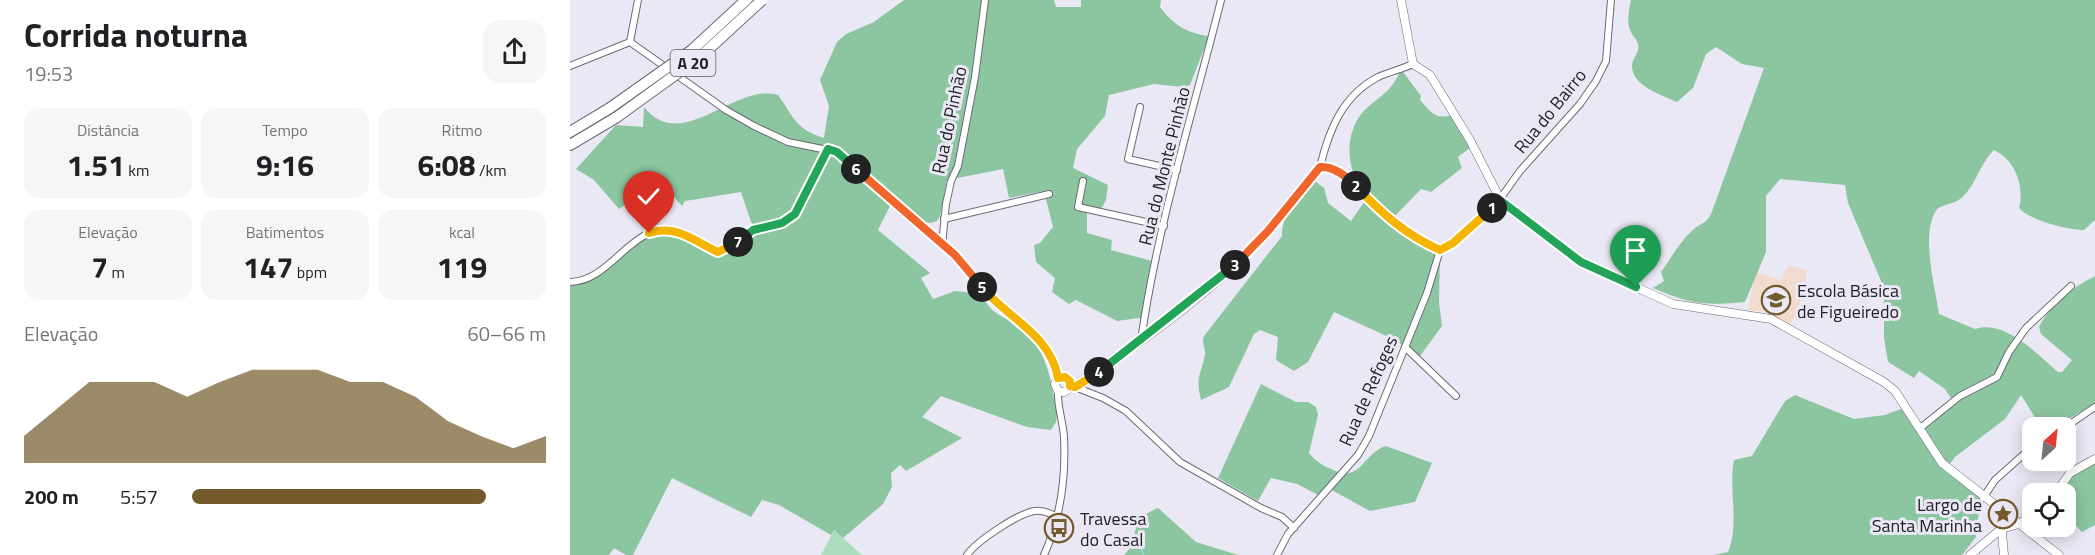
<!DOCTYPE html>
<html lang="pt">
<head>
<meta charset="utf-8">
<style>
  :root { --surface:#fff; --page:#f6f6f6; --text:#202124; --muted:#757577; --accent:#735b2b }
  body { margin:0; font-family:"Titillium Web",sans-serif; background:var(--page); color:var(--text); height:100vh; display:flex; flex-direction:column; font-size:22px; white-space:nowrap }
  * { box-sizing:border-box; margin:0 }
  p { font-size:20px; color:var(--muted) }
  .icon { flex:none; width:33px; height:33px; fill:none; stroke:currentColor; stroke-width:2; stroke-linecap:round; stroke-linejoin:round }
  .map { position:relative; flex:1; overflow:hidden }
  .drawer { display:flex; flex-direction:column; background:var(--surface); width:570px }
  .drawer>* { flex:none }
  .needle { width:39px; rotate:27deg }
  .buttons { position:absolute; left:1452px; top:417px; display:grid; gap:12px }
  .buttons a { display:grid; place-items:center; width:54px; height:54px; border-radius:12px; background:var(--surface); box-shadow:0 3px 15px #0003; font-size:30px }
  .pin { position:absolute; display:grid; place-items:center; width:51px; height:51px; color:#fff; margin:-62px -26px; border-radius:50% 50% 50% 0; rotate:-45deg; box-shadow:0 0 6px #0007 }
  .pin .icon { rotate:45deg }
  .km { position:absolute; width:30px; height:30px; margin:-15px; border-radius:50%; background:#222; color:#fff; font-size:16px; line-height:30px; text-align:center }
  .round { display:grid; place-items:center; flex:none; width:63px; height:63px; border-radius:18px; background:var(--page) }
  .headline { display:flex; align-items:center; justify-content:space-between; height:102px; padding:0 24px }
  h1 { font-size:33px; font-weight:700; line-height:45px }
  .figures { display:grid; grid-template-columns:repeat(3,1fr); gap:9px; height:102px; padding:6px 24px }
  .figures div { display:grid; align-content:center; border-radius:15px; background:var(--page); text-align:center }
  .figures b { font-size:30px; font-weight:700 }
  .figures small { font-size:16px; font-weight:400 }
  .figures p { font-size:16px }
  .chart { height:168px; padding:12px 24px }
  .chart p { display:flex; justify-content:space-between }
  .chart svg { width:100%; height:108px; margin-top:6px; fill:var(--accent); opacity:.7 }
  ul { padding:0 24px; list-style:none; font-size:20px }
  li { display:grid; grid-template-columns:96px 72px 1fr; align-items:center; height:45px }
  li i { height:15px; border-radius:8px; background:var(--accent) }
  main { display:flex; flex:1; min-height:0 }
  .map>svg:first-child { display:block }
  .education { fill:#f1dbce }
  .green { fill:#acdebd }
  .forest { fill:#8bc6a0 }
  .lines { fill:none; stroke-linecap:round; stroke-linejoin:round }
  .stream { stroke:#8bdceb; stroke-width:1.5 }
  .minor-casing { stroke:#6b6975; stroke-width:8 }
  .tertiary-casing { stroke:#6b6975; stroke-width:9 }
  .motorway-casing { stroke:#6b6975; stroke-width:12 }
  .minor { stroke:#fff; stroke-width:6 }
  .tertiary { stroke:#fff; stroke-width:8 }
  .motorway { stroke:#fff; stroke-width:10 }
  .motorway-bridge-casing { stroke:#6b6975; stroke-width:12; stroke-linecap:butt }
  .motorway-bridge { stroke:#fff; stroke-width:10 }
  .split-1-casing { stroke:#fff; stroke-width:12 }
  .split-2-casing { stroke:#fff; stroke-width:12 }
  .split-3-casing { stroke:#fff; stroke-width:12 }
  .split-4-casing { stroke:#fff; stroke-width:12 }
  .split-5-casing { stroke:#fff; stroke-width:12 }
  .split-6-casing { stroke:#fff; stroke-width:12 }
  .split-7-casing { stroke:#fff; stroke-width:12 }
  .split-8-casing { stroke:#fff; stroke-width:12 }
  .split-1 { stroke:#22a559; stroke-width:8 }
  .split-2 { stroke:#f5b400; stroke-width:8 }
  .split-3 { stroke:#f0652b; stroke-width:8 }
  .split-4 { stroke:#22a559; stroke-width:8 }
  .split-5 { stroke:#f5b400; stroke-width:8 }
  .split-6 { stroke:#f0652b; stroke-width:8 }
  .split-7 { stroke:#22a559; stroke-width:8 }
  .split-8 { stroke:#f5b400; stroke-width:8 }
  .labels { text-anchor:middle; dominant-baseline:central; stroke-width:6; stroke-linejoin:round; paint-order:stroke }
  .shield { fill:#eae8f5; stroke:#5f5d65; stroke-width:1.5 }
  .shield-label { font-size:16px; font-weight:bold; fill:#232227 }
  .street-label { font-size:18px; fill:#232227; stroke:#eae8f5 }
  .poi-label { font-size:18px; fill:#232227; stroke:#eae8f5; text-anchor:start }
</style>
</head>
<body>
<main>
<section class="drawer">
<div class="headline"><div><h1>Corrida noturna</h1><p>19:53</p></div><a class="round"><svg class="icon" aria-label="share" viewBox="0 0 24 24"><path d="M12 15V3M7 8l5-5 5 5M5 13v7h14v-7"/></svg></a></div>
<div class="figures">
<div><p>Distância</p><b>1.51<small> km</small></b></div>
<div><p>Tempo</p><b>9:16</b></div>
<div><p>Ritmo</p><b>6:08<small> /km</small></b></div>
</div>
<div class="figures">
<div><p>Elevação</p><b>7<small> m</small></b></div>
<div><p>Batimentos</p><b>147<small> bpm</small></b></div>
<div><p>kcal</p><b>119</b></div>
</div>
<div class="chart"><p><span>Elevação</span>60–66 m</p>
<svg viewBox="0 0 160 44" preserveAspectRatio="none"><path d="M0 44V33L10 22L20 11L30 11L40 11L50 17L60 11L70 6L80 6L90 6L100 11L110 11L120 17L130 27L140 33L150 38L160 33V44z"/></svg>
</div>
<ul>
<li><b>200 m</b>5:57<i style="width:83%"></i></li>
</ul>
</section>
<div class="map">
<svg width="1525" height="555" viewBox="0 0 1525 555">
  <rect width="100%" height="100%" fill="#eae8f5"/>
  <path class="education" d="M1218,265L1236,270V290L1220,325L1195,312L1178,310L1185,272L1211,280Z"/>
  <path class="green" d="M264,530L292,555H251Z"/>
  <g class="forest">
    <path d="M334,0H484L486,7H511V0H591L590,7C603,25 617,33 639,36L620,85L613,87L584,84L539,95L535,116L507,149L503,168L538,185L536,200L531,209L521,206L517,212V233L542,240L541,250L582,261L580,269L583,270L574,320L569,318L547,321L506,300L499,304L482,292L485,278L466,262L464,245L470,243L483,227L474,191L439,198L433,169L377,180L370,216L367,221C350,229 337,208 324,198L308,230L360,273L351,278L363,299L385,291L412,294C420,315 433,315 449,327C478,347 481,383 487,414L486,422L481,430L457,427L371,396L352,417L392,438L336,471L330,465L321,473L322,487L313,504L273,538L264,530L261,535L209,505L192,500L181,517L102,478L63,555H56L44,548L39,555H0V281L21,279L73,234L113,231L140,249L161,253L163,247L187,228L181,222L171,192L115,201L112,206L92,183L95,213H87L76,230L63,199L49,209L24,180L6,169L46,125L73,127L74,107C112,155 164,82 208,95C224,117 225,129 254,138L259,106L250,80L267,42L276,34L304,22Z"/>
    <path d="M1061,0H1525V220L1514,230C1498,230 1459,220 1449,208C1455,186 1445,160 1424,150C1409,164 1406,187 1390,199C1384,204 1374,204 1367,209C1350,233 1365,286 1369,314L1405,329C1435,319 1467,354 1488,372H1492L1502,360L1471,334L1469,327C1480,305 1503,287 1525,276V403L1485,427H1471L1451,395L1435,419L1385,457L1379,465L1380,472C1387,479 1402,487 1407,494C1415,504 1404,525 1406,537L1392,555H1143L1158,552C1170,523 1158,489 1164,460L1182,456L1215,401L1225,395L1284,419L1315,415L1336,407L1350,423L1358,420L1382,400L1375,389L1349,371L1344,378L1318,362L1314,338V288L1278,203L1275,185L1210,179L1196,196V252L1175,302C1136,306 1119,304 1083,288L1094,281L1091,272C1101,258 1111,240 1124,229C1131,223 1136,224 1141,214L1194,68L1172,64L1146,47L1136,54L1123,88L1107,102C1092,95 1062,86 1062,66C1062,58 1070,53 1068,44C1067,39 1063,37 1061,32C1056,23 1059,10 1061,0Z"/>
    <path d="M831,69L851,96L850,100C861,112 865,120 882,115L901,147L888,157L892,168L861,192L851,189L819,222L863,242L870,250L869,303L872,326L850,356L823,339L764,312L738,362L724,371L706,360L708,337L690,330L684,334L659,387L631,400C625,377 631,375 635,355C636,348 631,344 634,336L712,236C711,213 731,197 745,181L754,188L758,203L781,221L799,195C795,190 787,183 785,177C775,155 778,124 798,107C814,93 822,91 831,69Z"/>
    <path d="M691,384L726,402H738L746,407L748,415L739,453C745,461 752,465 761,469C792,484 791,454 816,446L862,463L845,502L800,511L760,489L752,497L727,484L701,478L688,501L648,478Z"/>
    <path d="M1525,455V525L1512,532L1496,516V494H1486C1496,474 1503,462 1525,455Z"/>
    <path d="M588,508L626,542L668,555H554L564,544C564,525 570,515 588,508Z"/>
  </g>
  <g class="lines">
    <path class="stream" d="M571,542L573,555"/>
    <g class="minor-casing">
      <g id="minor">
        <path d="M60,42L156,110L184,126L218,142L267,152L327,207L385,255L417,294L467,336L481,355L488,378"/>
        <path d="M60,42L68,0"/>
        <path d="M0,66L60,42"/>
        <path d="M570,107L558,159L607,170"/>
        <path d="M750,167C759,130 772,96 808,77C819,72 832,69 843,64"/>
        <path d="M513,181L508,207L594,226"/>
        <path d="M930,199L950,171L1010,104L1026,81L1036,61L1041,0"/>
        <path d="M374,219L479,194"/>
        <path d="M372,245L376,204L381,181L388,166L405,77L415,0"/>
        <path d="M0,282C43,281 62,220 106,231C121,234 134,246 149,252L161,247L183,230L212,223L225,214L233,203L258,149"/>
        <path d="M571,341C587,226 623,113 651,0"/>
        <path d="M835,347L886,396"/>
        <path d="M505,387L533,398L556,411L610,462L691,508L712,517L724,528"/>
        <path d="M1494,428L1525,407"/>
        <path d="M1349,429L1390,396L1427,377L1439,352L1456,328L1501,286"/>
        <path d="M1413,498L1425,480L1462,447"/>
        <path d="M397,555C406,542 454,508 470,511C476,511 483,515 488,517"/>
        <path d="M474,555C491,517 496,478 494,437C493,421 487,406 488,391"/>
        <path d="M707,555L718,534L788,455L799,436L857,293L870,250"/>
      </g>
    </g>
    <g class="tertiary-casing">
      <g id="tertiary">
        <path d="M831,0L843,64L860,75L900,140L931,201L1011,262L1103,304L1201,319L1314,382L1325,391L1372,463L1489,555"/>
        <path d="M500,386V381L495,377L488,378L485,384L488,391L494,392C554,355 617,311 669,261C699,233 722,198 750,167H759L768,171C805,200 825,231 870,250L883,243L931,201"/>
        <path d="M1485,494L1500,473L1525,459"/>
        <path d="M1430,511L1434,555"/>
        <path d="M1400,555L1431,529L1449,524L1462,515"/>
      </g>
    </g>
    <g class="motorway-casing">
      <g id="motorway">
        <path d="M0,132L40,108"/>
        <path d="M0,145L47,117"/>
      </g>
    </g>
    <use href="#minor" class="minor"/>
    <use href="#tertiary" class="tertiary"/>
    <use href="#motorway" class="motorway"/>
    <g class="motorway-bridge-casing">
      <g id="motorway-bridge">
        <path d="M40,108L122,50L176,0"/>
        <path d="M47,117L130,57L192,0"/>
      </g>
    </g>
    <use href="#motorway-bridge" class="motorway-bridge"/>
  </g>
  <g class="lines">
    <g class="split-1-casing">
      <path id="split-1" d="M922,208L931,201L1011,262L1066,287"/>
    </g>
    <g class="split-2-casing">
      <path id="split-2" d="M786,186C811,213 836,235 870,250L883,243L922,208"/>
    </g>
    <g class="split-3-casing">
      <path id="split-3" d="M665,265L698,231L750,167C764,166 776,176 786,186"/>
    </g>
    <g class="split-4-casing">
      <path id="split-4" d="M529,372L665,265"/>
    </g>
    <g class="split-5-casing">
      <path id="split-5" d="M412,287C438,319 480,334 488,378L495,377L500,381V386L505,387L529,372"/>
    </g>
    <g class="split-6-casing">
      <path id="split-6" d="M286,169L385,255L412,287"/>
    </g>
    <g class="split-7-casing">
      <path id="split-7" d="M168,242L183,230L212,223L225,214L258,149L267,152L286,169"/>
    </g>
    <g class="split-8-casing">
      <path id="split-8" d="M79,233C107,224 124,241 148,252L168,242"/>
    </g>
    <use href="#split-1" class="split-1"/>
    <use href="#split-2" class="split-2"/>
    <use href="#split-3" class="split-3"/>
    <use href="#split-4" class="split-4"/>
    <use href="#split-5" class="split-5"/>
    <use href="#split-6" class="split-6"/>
    <use href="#split-7" class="split-7"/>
    <use href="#split-8" class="split-8"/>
  </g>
  <defs>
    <g id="school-ring" transform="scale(1.5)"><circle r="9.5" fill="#eae8f5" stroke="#735b2b" stroke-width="1.5"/><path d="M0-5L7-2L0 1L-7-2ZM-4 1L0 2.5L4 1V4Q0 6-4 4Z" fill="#735b2b"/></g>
    <g id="sight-ring" transform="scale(1.5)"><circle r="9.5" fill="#eae8f5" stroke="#735b2b" stroke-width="1.5"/><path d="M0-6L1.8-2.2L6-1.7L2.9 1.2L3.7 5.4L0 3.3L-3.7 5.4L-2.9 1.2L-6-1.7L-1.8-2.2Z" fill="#735b2b"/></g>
    <g id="bus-ring" transform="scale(1.5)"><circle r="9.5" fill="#eae8f5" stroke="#735b2b" stroke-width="1.5"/><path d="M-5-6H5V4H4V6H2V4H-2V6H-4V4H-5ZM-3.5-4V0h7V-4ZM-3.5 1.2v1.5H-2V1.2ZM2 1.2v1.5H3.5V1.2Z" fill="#735b2b"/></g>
  </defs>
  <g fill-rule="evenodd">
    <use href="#school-ring" x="1206" y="300"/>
    <use href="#sight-ring" x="1433" y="514"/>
    <use href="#bus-ring" x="489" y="528"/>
  </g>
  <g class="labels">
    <rect class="shield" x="100.5" y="50" width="45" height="26" rx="4.5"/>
    <g class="shield-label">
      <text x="123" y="63">A 20</text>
    </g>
    <g class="street-label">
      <text transform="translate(980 111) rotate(-51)">Rua do Bairro</text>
      <text transform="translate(379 120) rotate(-78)">Rua do Pinhão</text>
      <text transform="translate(594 166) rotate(-76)">Rua do Monte Pinhão</text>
      <text transform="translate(798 391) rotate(-66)">Rua de Refoges</text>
    </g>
    <g class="poi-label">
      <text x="1227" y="290">Escola Básica<tspan x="1227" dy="21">de Figueiredo</tspan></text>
      <text x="1412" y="504" text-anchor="end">Largo de<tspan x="1412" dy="21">Santa Marinha</tspan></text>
      <text x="510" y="518">Travessa<tspan x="510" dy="21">do Casal</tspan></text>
    </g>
  </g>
</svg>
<div class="buttons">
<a><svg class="needle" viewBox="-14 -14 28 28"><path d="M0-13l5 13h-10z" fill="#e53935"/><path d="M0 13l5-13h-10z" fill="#757577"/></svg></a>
<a><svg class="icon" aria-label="locate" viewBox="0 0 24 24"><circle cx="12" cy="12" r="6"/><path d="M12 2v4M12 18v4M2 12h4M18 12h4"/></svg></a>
</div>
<div class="pin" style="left:1066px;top:287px;background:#1e9e55"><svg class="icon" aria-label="arrive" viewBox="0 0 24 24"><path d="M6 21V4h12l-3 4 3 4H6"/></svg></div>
<div class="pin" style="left:79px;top:233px;background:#d93025"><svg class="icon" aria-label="check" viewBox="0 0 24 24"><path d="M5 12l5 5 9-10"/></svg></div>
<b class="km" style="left:922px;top:208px">1</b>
<b class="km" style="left:786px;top:186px">2</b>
<b class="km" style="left:665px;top:265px">3</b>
<b class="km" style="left:529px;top:372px">4</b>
<b class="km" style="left:412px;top:287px">5</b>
<b class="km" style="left:286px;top:169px">6</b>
<b class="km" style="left:168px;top:242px">7</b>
</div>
</main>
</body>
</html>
